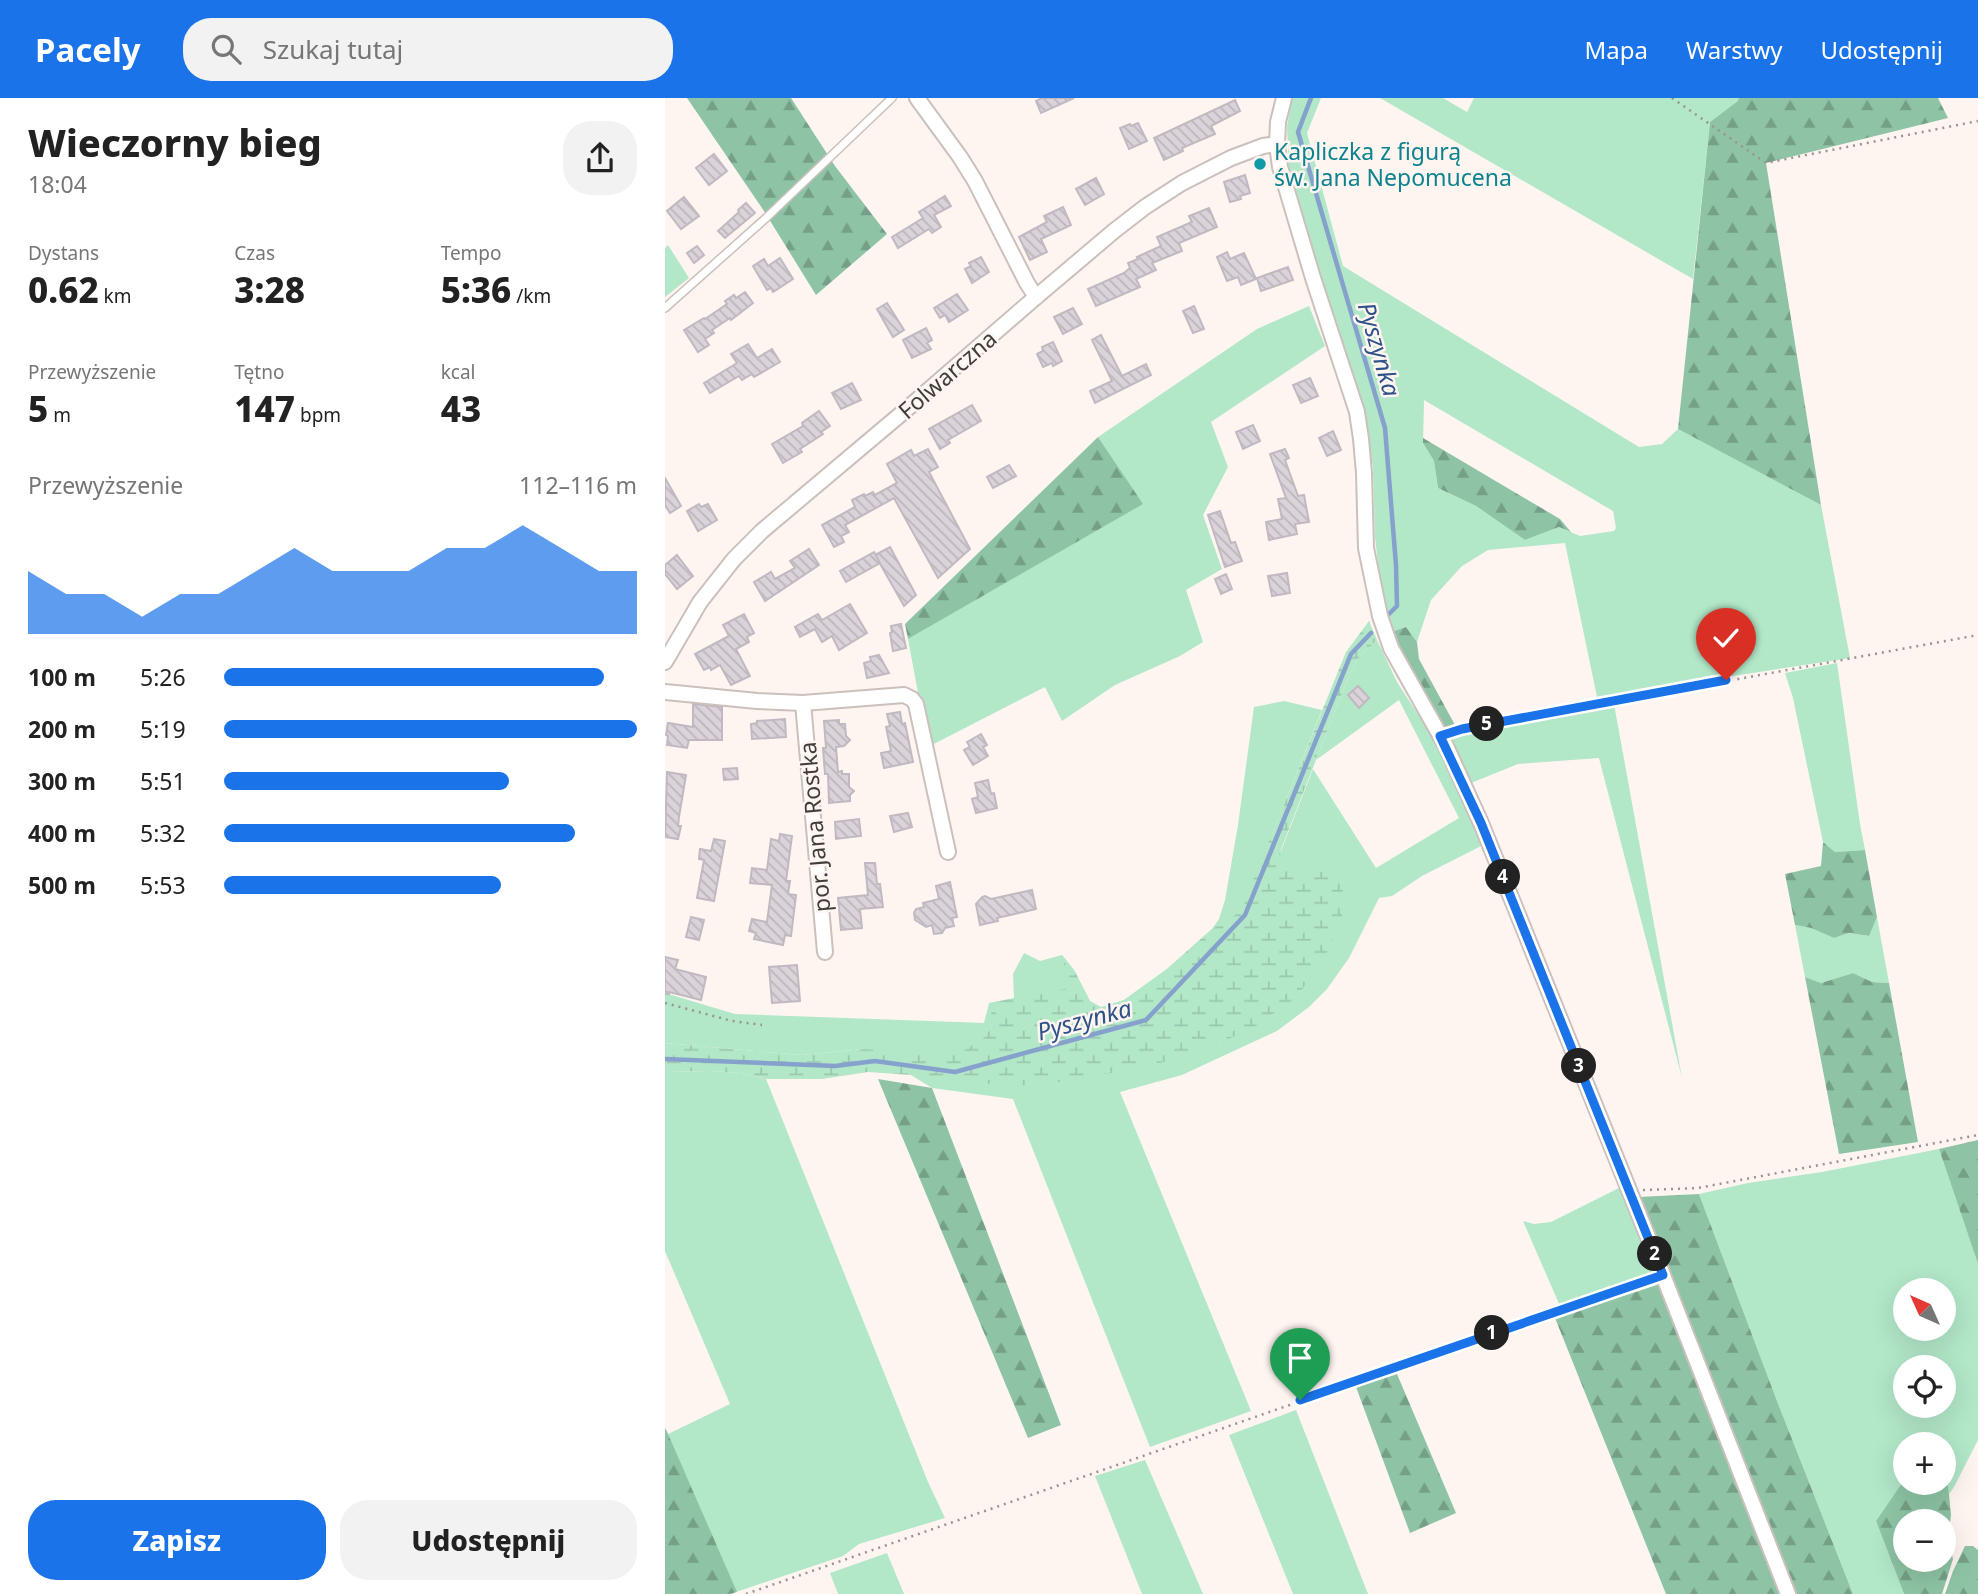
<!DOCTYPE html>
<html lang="pl">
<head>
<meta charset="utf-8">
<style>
  :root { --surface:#fff; --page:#f2f2f2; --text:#222; --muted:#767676; --accent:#1a73e8 }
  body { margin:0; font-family:"Noto Sans",sans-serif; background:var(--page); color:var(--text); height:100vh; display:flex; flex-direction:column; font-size:26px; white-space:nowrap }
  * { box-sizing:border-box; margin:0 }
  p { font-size:23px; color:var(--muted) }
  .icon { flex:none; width:38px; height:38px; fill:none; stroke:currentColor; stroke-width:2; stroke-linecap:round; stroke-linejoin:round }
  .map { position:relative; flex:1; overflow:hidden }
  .drawer { display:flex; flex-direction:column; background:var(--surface); width:665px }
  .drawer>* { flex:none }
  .needle { width:46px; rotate:315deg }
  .controls { position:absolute; left:1228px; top:1180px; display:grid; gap:14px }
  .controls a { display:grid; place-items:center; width:63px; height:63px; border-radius:50%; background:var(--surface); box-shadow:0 7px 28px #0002; font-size:35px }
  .pin { position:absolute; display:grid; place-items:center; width:60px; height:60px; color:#fff; margin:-72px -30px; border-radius:50% 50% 50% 0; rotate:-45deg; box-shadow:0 0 7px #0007 }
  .pin .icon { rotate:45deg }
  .km { position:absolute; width:35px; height:35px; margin:-18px; border-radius:50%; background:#222; color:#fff; font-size:19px; line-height:35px; text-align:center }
  .round { display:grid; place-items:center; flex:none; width:74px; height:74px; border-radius:28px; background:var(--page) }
  .summary { display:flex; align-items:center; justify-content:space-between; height:119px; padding:0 28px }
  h1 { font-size:38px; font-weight:800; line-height:52px }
  .metrics { display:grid; grid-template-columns:repeat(3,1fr); gap:10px; height:119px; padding:7px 28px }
  .metrics div { display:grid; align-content:center }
  .metrics b { font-size:35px; font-weight:800 }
  .metrics small { font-size:19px; font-weight:400 }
  .metrics p { font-size:19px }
  .chart { height:196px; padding:14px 28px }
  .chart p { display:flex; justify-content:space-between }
  .chart svg { width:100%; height:126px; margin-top:7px; fill:var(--accent); opacity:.7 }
  .cta { display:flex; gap:14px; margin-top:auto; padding:14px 28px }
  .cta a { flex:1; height:80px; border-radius:28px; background:var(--accent); color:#fff; font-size:28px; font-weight:800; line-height:80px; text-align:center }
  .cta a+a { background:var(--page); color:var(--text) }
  ul { padding:0 28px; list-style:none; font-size:23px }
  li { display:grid; grid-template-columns:112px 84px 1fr; align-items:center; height:52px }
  li i { height:18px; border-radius:9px; background:var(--accent) }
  header { display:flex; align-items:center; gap:42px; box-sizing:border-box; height:98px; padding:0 35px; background:var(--accent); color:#fff }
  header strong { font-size:33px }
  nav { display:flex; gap:38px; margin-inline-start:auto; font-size:24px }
  .search { width:490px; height:63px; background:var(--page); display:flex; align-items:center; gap:18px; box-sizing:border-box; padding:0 24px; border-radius:28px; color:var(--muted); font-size:26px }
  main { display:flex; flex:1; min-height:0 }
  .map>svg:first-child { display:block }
  .grass { fill:#b2e7c8; fill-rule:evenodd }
  .forest { fill:url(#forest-firs); fill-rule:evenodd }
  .wetland { fill:url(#wetland-marsh) }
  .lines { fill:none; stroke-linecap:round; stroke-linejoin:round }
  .stream { stroke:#85a1cc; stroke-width:4.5 }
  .building { fill:url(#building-back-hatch); stroke:#c1b9c1; stroke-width:2 }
  .lane-casing { stroke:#cbc0bc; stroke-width:10 }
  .street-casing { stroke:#cbc0bc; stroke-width:18 }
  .path { stroke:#9a9391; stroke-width:2.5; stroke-dasharray:2 5; stroke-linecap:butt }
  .lane { stroke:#fff; stroke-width:7 }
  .street { stroke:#fff; stroke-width:14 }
  .route-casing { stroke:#fff; stroke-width:14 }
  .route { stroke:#1a73e8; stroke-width:9 }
  .culture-dot { fill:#0f9aa8; stroke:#fef5f1; stroke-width:2.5 }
  .labels { text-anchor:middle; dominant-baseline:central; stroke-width:5; stroke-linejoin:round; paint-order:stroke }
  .culture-label { font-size:23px; fill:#0d838f; stroke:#fef5f1; text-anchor:start }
  .street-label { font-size:23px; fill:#403c3a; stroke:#fef5f1 }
  .water-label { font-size:24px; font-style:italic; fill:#2e5189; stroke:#fef5f1 }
</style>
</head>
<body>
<header>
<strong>Pacely</strong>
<div class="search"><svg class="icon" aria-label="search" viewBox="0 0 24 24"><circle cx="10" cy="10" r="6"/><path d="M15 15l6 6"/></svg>Szukaj tutaj</div>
<nav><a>Mapa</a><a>Warstwy</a><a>Udostępnij</a></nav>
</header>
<main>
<section class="drawer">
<div class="summary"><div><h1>Wieczorny bieg</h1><p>18:04</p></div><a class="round"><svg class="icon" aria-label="share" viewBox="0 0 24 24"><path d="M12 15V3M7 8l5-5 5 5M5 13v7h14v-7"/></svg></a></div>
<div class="metrics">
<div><p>Dystans</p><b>0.62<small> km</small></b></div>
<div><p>Czas</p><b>3:28</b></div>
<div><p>Tempo</p><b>5:36<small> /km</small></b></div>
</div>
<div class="metrics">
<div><p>Przewyższenie</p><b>5<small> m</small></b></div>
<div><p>Tętno</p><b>147<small> bpm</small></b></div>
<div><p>kcal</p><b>43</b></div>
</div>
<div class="chart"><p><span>Przewyższenie</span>112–116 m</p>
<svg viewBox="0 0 160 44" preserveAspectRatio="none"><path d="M0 44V22L10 30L20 30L30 38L40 30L50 30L60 22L70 14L80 22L90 22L100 22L110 14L120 14L130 6L140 14L150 22L160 22V44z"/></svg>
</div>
<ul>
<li><b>100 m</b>5:26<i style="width:92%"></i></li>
<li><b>200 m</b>5:19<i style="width:100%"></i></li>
<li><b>300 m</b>5:51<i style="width:69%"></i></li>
<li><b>400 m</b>5:32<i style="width:85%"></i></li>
<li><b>500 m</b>5:53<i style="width:67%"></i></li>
</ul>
<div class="cta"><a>Zapisz</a><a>Udostępnij</a></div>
</section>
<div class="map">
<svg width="1313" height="1496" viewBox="0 0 1313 1496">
  <defs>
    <pattern id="forest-firs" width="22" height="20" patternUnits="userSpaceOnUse" patternTransform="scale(1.75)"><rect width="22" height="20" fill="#8ec4a5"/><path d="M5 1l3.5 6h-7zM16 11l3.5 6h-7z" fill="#75a087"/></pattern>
    <pattern id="wetland-marsh" width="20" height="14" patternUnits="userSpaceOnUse" patternTransform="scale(1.75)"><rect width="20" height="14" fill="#b2e7c8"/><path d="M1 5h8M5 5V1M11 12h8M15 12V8" fill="none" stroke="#9ac7ad"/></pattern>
    <pattern id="building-back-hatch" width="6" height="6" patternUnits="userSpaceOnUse" patternTransform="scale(1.75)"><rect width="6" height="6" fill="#dbd2da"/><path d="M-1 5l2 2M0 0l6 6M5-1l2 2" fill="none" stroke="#bdb5bc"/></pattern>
  </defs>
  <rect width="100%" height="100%" fill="#fef5f1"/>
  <g class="grass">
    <path d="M627,0H656L642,35L678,168L974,349L997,346L1013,331L1156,407L1185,560L932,599L900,445L823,452L797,468L766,502L752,544L741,529L729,533L716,492L710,439L708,370L702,327L624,77L622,29ZM759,302L948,413L951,430L949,433L915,438L894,429L860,442L811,408L773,390L769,363L758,345Z"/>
    <path d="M715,0H778L802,14L809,0H1074V3L1045,24L1028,181Z"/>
    <path d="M3,147L24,180L0,199V150Z"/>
    <path d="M644,208L660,248L546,324L563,369L538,417L557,471L521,492L538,544L515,558L450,587L397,623L380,589L263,649L243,541L477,406L433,339L592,231Z"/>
    <path d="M712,542L732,584L765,635L787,676L820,746L757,778L727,798L714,800L684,860L662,891L644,909L612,933L517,977L455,994L586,1313L485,1349L348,1001L267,990L246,977L199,951L136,957L0,945V895L70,916L319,925L324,905L349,900L348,876L359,855L375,863L397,857L409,872L425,903L436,909L459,902L502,871L547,831L554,821L560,802L573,727L589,609L619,603L657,612L601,751L616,753L648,671L711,770L794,720L734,602L651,662L681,585L692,562Z"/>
    <path d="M1172,565L1195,726L1200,752L1170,754L1158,744L1128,600L1120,575Z"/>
    <path d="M949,606L1017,980L934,660L853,666L806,685L786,643L789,637Z"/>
    <path d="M1212,819L1224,885L1207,884L1188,875L1156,885L1140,879L1130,827L1146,830L1169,840L1184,835L1203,838Z"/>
    <path d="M45,973L76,975L101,981L263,1384L280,1420L194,1446L178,1458L65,1496H0V1330L3,1336L65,1306L0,1153V974Z"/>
    <path d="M1274,1051L1313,1166V1342L1289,1389L1284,1396L1283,1386L1279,1379V1346H1241V1379L1211,1423L1239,1496H1188L1112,1303L1034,1096L1083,1085L1157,1074ZM1241,1192H1279V1230H1241ZM1241,1269H1279V1307H1241Z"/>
    <path d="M956,1089L991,1176L895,1208L858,1123L869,1126L886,1124Z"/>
    <path d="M631,1312L703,1496H628L564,1337Z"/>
    <path d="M480,1362L538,1496H477L430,1378Z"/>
    <path d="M222,1455L239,1496H173L165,1475Z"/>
  </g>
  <g class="forest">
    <path d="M22,0H126L170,68L222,136L151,197L99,113Z"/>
    <path d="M1074,0H1273L1283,20L1101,65L1156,407L1013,331L1045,24L1073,3Z"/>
    <path d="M433,339L478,406L243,541L240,526Z"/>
    <path d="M758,340L895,421L906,434L894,429L860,442L811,408L773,390L769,363L758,345Z"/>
    <path d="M741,529L752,544L754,561L790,627L777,631L747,579L729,533Z"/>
    <path d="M1158,744L1170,754L1200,752L1212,819L1204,838L1184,835L1169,840L1146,830L1130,827L1120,776L1156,768Z"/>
    <path d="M1188,875L1207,884L1224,885L1253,1044L1174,1056L1140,879L1156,885Z"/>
    <path d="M213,981L267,990L396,1327L363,1340Z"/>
    <path d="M1313,1042V1166L1274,1051Z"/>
    <path d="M1034,1096L1112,1303L1188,1496H1132L973,1099Z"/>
    <path d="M995,1186L1116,1496H1001L890,1220Z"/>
    <path d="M732,1276L791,1415L745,1435L691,1289Z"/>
    <path d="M0,1330L3,1336L72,1494L65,1496H0Z"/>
    <path d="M1241,1379V1384H1279V1379L1283,1386L1286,1417L1283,1441L1288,1461L1277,1496H1239L1211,1423ZM1241,1423H1279V1461H1241Z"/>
    <path d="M1300,1448H1308L1313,1452V1496H1280L1288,1473Z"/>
  </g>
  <path class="wetland" d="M704,523L712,542L692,562L681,585L615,754L617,766L634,773L661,774L678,786L677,819L656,868L629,901L583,933L532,953L482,969L375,987H337L246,977L203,974L157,981H101L76,975L45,973L0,974V945L136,957L199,951L253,956L298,953L320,939L329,926L324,905L405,890L397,857L409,872L425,903L437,910L459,902L502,871L547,831L563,823L576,812L681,554Z"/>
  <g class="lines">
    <g class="stream">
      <path d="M646,0L633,34L720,330L731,467L732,508L724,516"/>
      <path d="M0,961L170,968L210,963L290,974L481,922L580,817L686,556L706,535"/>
    </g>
  </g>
  <g class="building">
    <path d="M377,0H409L376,15L371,3Z"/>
    <path d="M570,2L575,13L546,28L550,36L517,50L518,53L499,62L489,40Z"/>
    <path d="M473,25L482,43L464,51L455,30L465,26L466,28Z"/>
    <path d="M49,56L62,73L44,87L31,70Z"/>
    <path d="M580,77L585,95L575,98L576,101L565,104L559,84Z"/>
    <path d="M431,80L439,96L420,107L411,91Z"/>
    <path d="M280,98L286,108L269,117L276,129L267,135L264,131L233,150L227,139L258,120L254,114Z"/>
    <path d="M19,99L34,118L16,131L2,113Z"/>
    <path d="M81,105L90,115L60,140L53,133L74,114L73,112Z"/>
    <path d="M398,109L406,127L376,141L382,154L365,162L354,139L382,124L379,118Z"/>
    <path d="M544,110L552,129L514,145L517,153L487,165L491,172L471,181L475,189L431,208L423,191L459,175L465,170L463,165L473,161L472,159L496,148L492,139L527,124L524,118Z"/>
    <path d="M32,148L39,157L29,165L22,155Z"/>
    <path d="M562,154L565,161L579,155L591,181L576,187L573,179L562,183L552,159Z"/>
    <path d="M316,159L324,174L307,185L300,171L306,168L304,165Z"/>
    <path d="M115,160L128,181L108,194L106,190L102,192L88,168L99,161L103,168Z"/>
    <path d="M623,169L628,182L596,193L592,180Z"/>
    <path d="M80,194L88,205L66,222L65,220L47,232L49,235L40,241L44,247L33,254L19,232L39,220L40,221L62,206L60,203L69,197L71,200Z"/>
    <path d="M292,196L303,212L284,224L280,217L275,220L269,210Z"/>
    <path d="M222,205L239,232L228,239L212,211Z"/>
    <path d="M529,208L539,231L528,235L518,213Z"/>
    <path d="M408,210L417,226L398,236L389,219Z"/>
    <path d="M261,230L267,242L262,245L266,251L247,260L238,242Z"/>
    <path d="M436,237L457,278L481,266L486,277L430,305L425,293L447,283L427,242Z"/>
    <path d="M388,244L397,263L388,268L387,265L378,269L372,256L378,253L377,249Z"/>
    <path d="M83,246L92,260L107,251L115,264L89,279L87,276L77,282L74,278L45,295L39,285L72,265L66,256Z"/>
    <path d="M645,280L653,298L636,305L628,287Z"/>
    <path d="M187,285L196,302L176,311L167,295Z"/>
    <path d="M307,307L316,323L283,342L285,345L275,351L264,331Z"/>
    <path d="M154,313L165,328L156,334L158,336L135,351L137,354L118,365L107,346L138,328L137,325Z"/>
    <path d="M588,327L595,343L578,351L571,334Z"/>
    <path d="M668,333L676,352L662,358L654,340Z"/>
    <path d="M263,351L273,369L264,374L305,451L273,480L229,400L180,427L184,434L176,438L179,444L169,449L157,427L190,409L187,402L199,396L200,398L208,394L210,397L232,385L222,366L246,352L249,358Z"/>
    <path d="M620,351L624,360L620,362L633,398L639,397L644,424L630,426L632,436L604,442L601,424L617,421L613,401L621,400L605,356Z"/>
    <path d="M344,367L351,378L328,390L322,379Z"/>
    <path d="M0,380L16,408L5,415L0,407Z"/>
    <path d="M34,406L36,409L43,406L52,422L33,433L22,413Z"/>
    <path d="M555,413L566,445L570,444L577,463L560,469L543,417Z"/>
    <path d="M225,449L251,497L239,508L210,457Z"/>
    <path d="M144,451L154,467L100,503L89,484L106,474L110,481L130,470L125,463Z"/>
    <path d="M209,454L215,465L181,484L175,473Z"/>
    <path d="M12,457L28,478L12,491L0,476V467Z"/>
    <path d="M622,475L625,495L607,498L603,478Z"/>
    <path d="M561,476L567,491L556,496L550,481Z"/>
    <path d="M185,506L202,535L174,552L167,538L157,544L150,531L135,539L130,529L153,516L157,522Z"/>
    <path d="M79,516L89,535L82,539L84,544L71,551L85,578L66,587L55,567L46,572L45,569L39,572L30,556L64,538L58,527Z"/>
    <path d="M236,526L241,550L228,553L225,535L227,534L226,528Z"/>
    <path d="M214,557L224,575L202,580L199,565L206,563L205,559Z"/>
    <path d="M693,588L704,600L694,610L683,597Z"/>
    <path d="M28,606L57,609V642H24L22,650L2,647L3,638L1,637L3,625L28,629Z"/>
    <path d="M235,614L237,626L240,625L248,664L219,670L216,655L226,653L221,629L225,628L222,616Z"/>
    <path d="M120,621L121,639L87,641L86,626L92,625V623Z"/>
    <path d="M174,622V626H180L181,638L185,642L179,648L171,649L173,674L177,673V676H184V689L189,693L185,697V703L164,705L163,676H160L158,650H161L159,623Z"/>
    <path d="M316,636L322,647L318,649L323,658L308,667L299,652L305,649L302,644Z"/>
    <path d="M72,670L73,681L59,682L58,671Z"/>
    <path d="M2,674L21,677L14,719L13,728H16L13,741L0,739Z"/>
    <path d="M323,682L326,696L329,695L332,710L311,715L307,701L313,699L310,685Z"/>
    <path d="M243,715L247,729L229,734L225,718Z"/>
    <path d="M194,721L196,738L171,741L170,724Z"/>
    <path d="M115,736L127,738L121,783H125L123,796L131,797L126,838L120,837L118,847L89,841L91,835L84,833L87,821L102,824L107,787L85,785L87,770L102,772L106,741L114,743Z"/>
    <path d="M49,741L60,743L49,803L32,800L39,762L34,761L35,751L46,753Z"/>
    <path d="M200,765H210L212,786H215L218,809L195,811L197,830L176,832L173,800L203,797Z"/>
    <path d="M285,784L292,819L287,820L289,828L280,830L277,835L269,836L267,827L261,829L250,822L249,815L251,811L259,809L258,805L274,801L271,788Z"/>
    <path d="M367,792L371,811L332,820L333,823L315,827L311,806L317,799L320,798L326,801Z"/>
    <path d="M26,819L39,822L34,842L21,839Z"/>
    <path d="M0,859L13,862L10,871L41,879L36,902L4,894V896H0Z"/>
    <path d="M132,867L135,903L107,905L104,869Z"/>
  </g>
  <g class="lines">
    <g class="lane-casing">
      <path id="lane" d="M0,210L101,120L227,0"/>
    </g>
    <g class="street-casing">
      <g id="street">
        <path d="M252,0L295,59L310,83L362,185L371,199"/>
        <path d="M619,0L613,24L612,46L615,69L648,180L692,314L696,341L699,375L701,450L715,518L726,550L781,648L816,725L983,1139L1123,1496"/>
        <path d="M0,564L35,504L69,461L97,433L236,316L371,199L449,133L480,109L517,85L566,60L598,48L612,46"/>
        <path d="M0,594L92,603L138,605L239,597L247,601L251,606L283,754"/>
        <path d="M138,605L160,854"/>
      </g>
    </g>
    <g class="path">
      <path d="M1007,0L1101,65L1313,23"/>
      <path d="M790,633L1313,537"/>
      <path d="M0,905L67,923L97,927"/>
      <path d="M978,1092L1033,1090L1313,1037"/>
      <path d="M81,1496L987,1181"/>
    </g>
    <use href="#lane" class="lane"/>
    <use href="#street" class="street"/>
  </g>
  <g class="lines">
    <g class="route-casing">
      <path id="route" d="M635,1302L998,1177L816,725L775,638L797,631L1061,582"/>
    </g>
    <use href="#route" class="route"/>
  </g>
  <circle class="culture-dot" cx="595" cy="66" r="7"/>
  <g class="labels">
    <g class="culture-label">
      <text x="609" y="53">Kapliczka z figurą<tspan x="609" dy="26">św. Jana Nepomucena</tspan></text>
    </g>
    <g class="street-label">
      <text transform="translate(282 276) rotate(-41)">Folwarczna</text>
      <text transform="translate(149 729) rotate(-95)">por. Jana Rostka</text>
    </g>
    <g class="water-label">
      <text transform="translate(715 251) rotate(74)">Pyszynka</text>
      <text transform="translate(419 921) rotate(-15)">Pyszynka</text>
    </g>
  </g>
</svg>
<div class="controls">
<a><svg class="needle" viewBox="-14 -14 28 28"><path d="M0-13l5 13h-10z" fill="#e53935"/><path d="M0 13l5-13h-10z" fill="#767676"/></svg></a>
<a><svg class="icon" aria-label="locate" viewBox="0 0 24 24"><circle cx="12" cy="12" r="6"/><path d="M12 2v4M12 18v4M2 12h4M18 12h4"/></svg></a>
<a>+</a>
<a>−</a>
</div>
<div class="pin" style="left:635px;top:1302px;background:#1e9e55"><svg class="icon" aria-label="arrive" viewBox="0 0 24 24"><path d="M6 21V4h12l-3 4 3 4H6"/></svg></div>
<div class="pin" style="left:1061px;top:582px;background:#d93025"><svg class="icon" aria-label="check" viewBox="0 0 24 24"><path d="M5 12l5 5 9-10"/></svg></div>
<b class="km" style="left:827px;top:1235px">1</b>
<b class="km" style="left:990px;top:1156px">2</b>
<b class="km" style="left:914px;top:968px">3</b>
<b class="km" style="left:838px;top:779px">4</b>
<b class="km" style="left:822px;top:626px">5</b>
</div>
</main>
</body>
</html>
